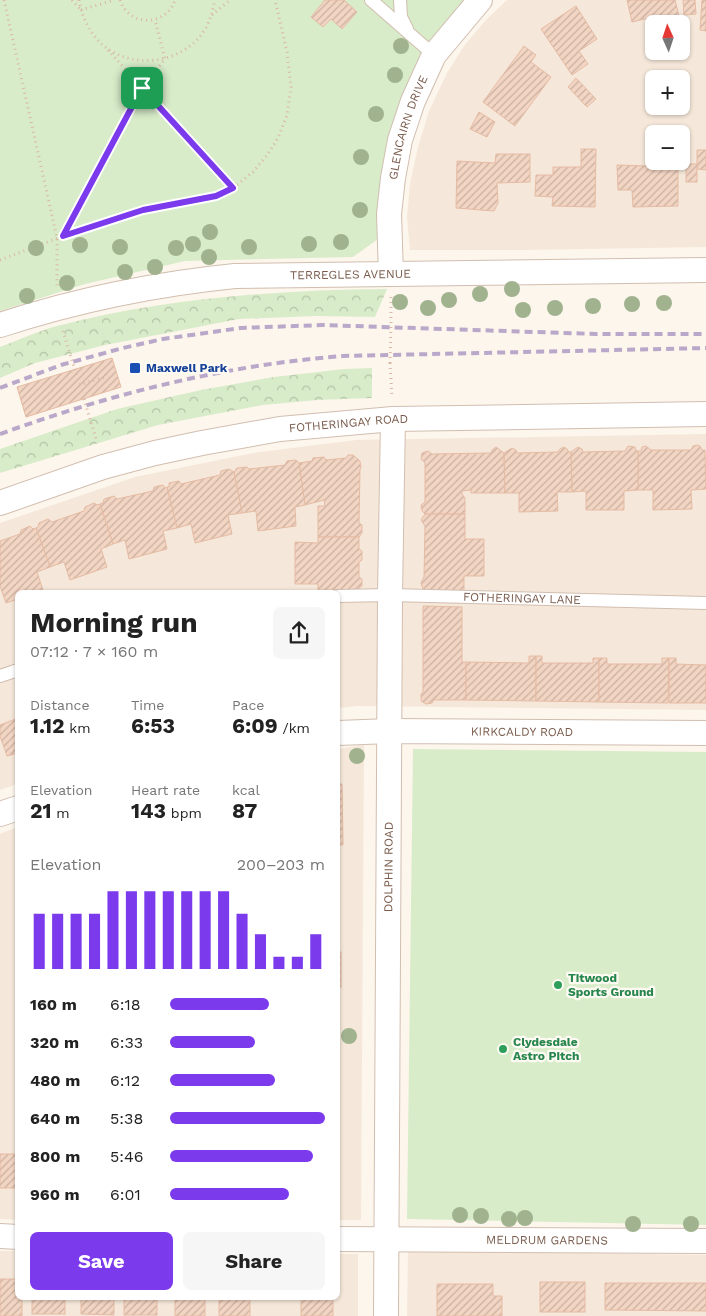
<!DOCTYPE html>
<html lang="en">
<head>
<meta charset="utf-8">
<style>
  :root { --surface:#fff; --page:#f6f6f6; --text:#222; --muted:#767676; --accent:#7c3aed }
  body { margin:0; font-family:"Work Sans",sans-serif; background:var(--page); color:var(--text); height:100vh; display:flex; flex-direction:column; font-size:19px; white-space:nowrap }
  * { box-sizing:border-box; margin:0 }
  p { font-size:16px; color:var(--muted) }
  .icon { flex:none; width:28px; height:28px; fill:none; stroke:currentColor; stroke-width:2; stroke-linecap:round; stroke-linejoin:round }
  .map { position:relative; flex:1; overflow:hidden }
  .details { position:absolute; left:15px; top:590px; width:325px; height:710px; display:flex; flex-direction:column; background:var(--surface); border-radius:8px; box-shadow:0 1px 4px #0004 }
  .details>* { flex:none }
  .needle { width:32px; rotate:357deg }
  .fabs { position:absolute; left:645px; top:15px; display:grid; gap:10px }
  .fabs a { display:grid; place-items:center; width:45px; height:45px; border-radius:8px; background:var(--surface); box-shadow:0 1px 4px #0004; font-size:25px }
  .pin { position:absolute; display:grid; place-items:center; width:42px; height:42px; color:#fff; margin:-21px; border-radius:10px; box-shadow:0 2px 8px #0006 }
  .round { display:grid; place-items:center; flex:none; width:52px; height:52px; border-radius:8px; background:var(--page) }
  .overview { display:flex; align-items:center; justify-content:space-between; height:85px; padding:0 15px }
  h1 { font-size:28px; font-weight:700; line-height:38px }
  .figures { display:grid; grid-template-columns:repeat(3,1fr); gap:8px; height:85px; padding:5px 15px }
  .figures div { display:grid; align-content:center }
  .figures b { font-size:21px; font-weight:700 }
  .figures small { font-size:14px; font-weight:400 }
  .figures p { font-size:14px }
  .chart { height:140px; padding:10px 15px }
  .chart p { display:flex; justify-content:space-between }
  .chart svg { width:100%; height:90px; margin-top:5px; stroke:var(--accent); stroke-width:6 }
  .primary-button { display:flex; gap:10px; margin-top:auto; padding:10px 15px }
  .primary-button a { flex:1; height:58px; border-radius:8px; background:var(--accent); color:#fff; font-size:20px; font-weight:700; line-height:58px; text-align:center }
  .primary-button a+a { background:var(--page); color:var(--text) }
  ul { padding:0 15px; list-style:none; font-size:16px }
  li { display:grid; grid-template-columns:80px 60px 1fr; align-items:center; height:38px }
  li i { height:12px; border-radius:6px; background:var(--accent) }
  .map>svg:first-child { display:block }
  .residential { fill:#f5e8da; fill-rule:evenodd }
  .forest { fill:url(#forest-crowns) }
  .green { fill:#d8ecc9 }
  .building { fill:url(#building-hatch); stroke:#e6bba3 }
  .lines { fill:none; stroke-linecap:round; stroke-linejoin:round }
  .lane-casing { stroke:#d1beb0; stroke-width:14 }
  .street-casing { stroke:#d1beb0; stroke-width:26 }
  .path { stroke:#d9b8a5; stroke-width:3; stroke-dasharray:1 4; stroke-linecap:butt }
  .lane { stroke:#fff; stroke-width:12 }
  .street { stroke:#fff; stroke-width:24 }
  .rail { stroke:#b9a8c9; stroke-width:4; stroke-dasharray:8 5; stroke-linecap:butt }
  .path-bridge { stroke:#d9b8a5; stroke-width:3; stroke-dasharray:1 4; stroke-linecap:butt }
  .tree { fill:#a0b28e }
  .route-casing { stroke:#fff; stroke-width:10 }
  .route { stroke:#7c3aed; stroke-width:6 }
  .transit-dot { fill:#1a4fb4; stroke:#fffaf3; stroke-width:2 }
  .leisure-dot { fill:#2e9e5b; stroke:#fffaf3; stroke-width:2 }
  .labels { text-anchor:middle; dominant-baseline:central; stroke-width:4.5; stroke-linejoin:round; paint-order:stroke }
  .street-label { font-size:12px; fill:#7a5c4d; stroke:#fffaf3 }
  .transit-label { font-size:12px; font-weight:bold; fill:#164399; stroke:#fffaf3; text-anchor:start }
  .leisure-label { font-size:12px; font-weight:bold; fill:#27864d; stroke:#fffaf3; text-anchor:start }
</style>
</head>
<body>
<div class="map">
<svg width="706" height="1316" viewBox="0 0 706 1316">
  <defs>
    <pattern id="forest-crowns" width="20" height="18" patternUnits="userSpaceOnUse" patternTransform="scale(1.25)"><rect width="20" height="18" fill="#d8ecc9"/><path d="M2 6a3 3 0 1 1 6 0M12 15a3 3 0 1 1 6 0" fill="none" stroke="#b4c2a5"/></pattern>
    <pattern id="building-hatch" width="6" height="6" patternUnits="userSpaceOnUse" patternTransform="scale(1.25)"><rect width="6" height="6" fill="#f3d5c3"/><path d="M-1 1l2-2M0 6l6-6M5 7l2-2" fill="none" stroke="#cab0a1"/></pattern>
  </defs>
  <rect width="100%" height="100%" fill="#fdf6ec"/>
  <g class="residential">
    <path d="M507,0H706V247L526,250H410L407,217L410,184L418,147L429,111L447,73L464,46L485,21ZM654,24H681V51H654ZM654,79H681V106H654ZM654,134H681V161H654Z"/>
    <path d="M706,434V710L358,706L338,708V592H18L17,784L0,790V523L135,477L253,453L356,440Z"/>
    <path d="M364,745L361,1220H338V749Z"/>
    <path d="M17,827L18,1220L0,1219V834Z"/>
    <path d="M408,1250L706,1255V1316H407Z"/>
    <path d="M0,1251H17L18,1298H338V1254H358V1316H0Z"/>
  </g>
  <g class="forest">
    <path d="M387,289L375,317L315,316L239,319L105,345L35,363L0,378V347C19,340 38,331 57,326C165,298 276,290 387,289Z"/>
    <path d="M372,368V398L317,400L263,405L158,425L0,473V449L117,409L201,390L274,377L344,369Z"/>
  </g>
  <g class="green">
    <path d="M0,0H465L407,90L385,154L378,239L353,257L185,261L85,284L0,311Z"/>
    <path d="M413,749L706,752V1225L407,1219Z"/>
  </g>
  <g class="building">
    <path d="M325,0H344L357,12L342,29L331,19L323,27L311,17Z"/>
    <path d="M627,0H675L681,24H658L657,16L632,22Z"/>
    <path d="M683,0H695L696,14L684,15Z"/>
    <path d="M702,0H706V31L700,30Z"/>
    <path d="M576,6L597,39L579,51L588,64L572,75L541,29Z"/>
    <path d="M524,46L536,55L531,62L551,77L515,126L483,102Z"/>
    <path d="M576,78L596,99L587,107L568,87Z"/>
    <path d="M479,112L495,122L487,137L470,129Z"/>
    <path d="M581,149H596L595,207L552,206L553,197L535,196L536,175H553V167H581Z"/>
    <path d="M697,150H706V170L697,169Z"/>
    <path d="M496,154H530V182L497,183L498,203L494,211L456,208L457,161L495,163Z"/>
    <path d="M662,161H678V206L633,207L632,190H618L617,165L649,166L653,162H658L661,166Z"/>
    <rect x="686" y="164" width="11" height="18"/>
    <path d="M112,358L121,387L26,417L17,387Z"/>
    <path d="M697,445L700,446L702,450H705L706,489L691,490L692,509L653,510V490H638V451H641L642,447L646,446L651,450H691L693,446Z"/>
    <path d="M628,446L635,447L636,451H638V490L624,491V510H586V491L572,492L571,452L578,447L582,449L583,452L625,451Z"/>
    <path d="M496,447L504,453L505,493H471V490L462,491V494L465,498V514H425L422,511L421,505L425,502V463L421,459L422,453L428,451L432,454L491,453L492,450Z"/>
    <path d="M564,447L567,449L569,452H571L572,492H557L558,511L519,512V493H505L504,453L512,448L516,450L517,453L558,452L560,449Z"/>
    <path d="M348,455H353L360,461L361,468L360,469L359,523L362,525V533L359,537H318V506H325L324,500L305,505L299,463L312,461L313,458L324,457L326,460L346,458Z"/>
    <path d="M296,460L299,463L305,505L295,507L296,526L258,531L256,511L242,513L234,472L237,468L247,467L249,469L285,465L287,461Z"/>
    <path d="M229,469L234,472L242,513L228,515L232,534L195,543L191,524L177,528L167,487H169V483L179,481L181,484L220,475L221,471Z"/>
    <path d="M163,485L165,488L167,487L177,528L163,531L167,549L129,559L125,540L113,544L100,504L103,503L104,499L114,496L117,499L153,491L154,487Z"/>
    <path d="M94,503L97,505L100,504L113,544L101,549L107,567L70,580L64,562L50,567L36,528L38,527L39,523L48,519L52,522L84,511L85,507Z"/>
    <path d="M425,514H465V539H484V576H464V592H424L421,583L424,577L425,526L421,520Z"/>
    <path d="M30,526L33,529L36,528L50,567L37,572L43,590L35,592H18V599L6,603L0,586V541L20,534L21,530Z"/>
    <path d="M318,537H359V549L362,551V560L359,562V577L362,579V586L359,588V591H318V584H295V542L318,543Z"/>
    <path d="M423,606L462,607V662H466V700H434L432,703L426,704L421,701V694L423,692Z"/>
    <path d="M529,656H536V701L466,700V662L529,663Z"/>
    <path d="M536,656H542V663H593V658H599V702L536,701Z"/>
    <path d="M599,658H607V664H662V658H669L668,703L599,702Z"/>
    <path d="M669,658H676V664L706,665V703H669Z"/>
    <path d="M18,718V753L7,756L0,736V725Z"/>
    <path d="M338,784H342L343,845H338Z"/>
    <path d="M338,873H339L338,934Z"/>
    <rect x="338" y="952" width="3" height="35"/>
    <rect x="0" y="1154" width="18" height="34"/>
    <path d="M0,1279H18V1298H22V1316H0Z"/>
    <rect x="540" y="1282" width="45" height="30"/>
    <path d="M605,1283H706V1311L605,1310Z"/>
    <path d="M437,1284H493V1296H502V1316H437Z"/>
    <rect x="32" y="1298" width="33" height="16"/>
    <path d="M81,1298H114V1315L81,1314Z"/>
    <rect x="124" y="1298" width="33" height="17"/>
    <rect x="175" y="1298" width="30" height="18"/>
    <rect x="219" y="1298" width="31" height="18"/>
    <rect x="301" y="1298" width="32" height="18"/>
  </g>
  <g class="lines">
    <g class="lane-casing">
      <g id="lane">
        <path d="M371,0L434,55"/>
        <path d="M400,0L401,17L407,29"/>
        <path id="s1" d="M338,596L390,595L706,603"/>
        <path d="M0,676L18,670"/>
      </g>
    </g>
    <g class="street-casing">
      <g id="street">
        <path id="s2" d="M391,274L389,214L393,178L400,140L413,101L434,55L480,0"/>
        <path id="s3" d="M0,325C77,300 154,284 235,276L706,270"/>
        <path id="s4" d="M0,503L103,467L155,453L202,443L280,429L393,419L706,414"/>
        <path id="s5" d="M338,733L390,731L706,733"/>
        <path d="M0,814L18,808"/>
        <path d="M0,1236L18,1237"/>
        <path id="s6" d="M338,1239L706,1241"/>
        <path id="s7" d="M386,1316L390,595L393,419"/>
      </g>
    </g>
    <g class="path">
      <path d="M4,0L57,238V286"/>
      <path d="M72,0L80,9"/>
      <path d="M79,0C82,17 90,35 104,46C136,72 188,62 207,26C211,17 213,9 215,0"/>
      <path d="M120,0C129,27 166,27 175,0"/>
      <path d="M81,10L114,0"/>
      <path d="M212,15L230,0"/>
      <path d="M108,50L233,188"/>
      <path d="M63,235L142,88L165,59L155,20"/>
      <path d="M0,260L106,220L143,210L216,196L233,188L253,172L268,154L278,138L287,115L291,87L287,52L275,0"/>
      <path d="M391,323V295"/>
      <path d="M390,363L392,397"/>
      <path d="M79,385L108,376"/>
    </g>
    <use href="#lane" class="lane"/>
    <use href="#street" class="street"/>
    <g class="rail">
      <path d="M0,388L61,365L123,348L163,339L241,328L322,325L596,334H706"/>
      <path d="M0,434C111,394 225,365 343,356L706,348"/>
    </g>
    <g class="path-bridge">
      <path d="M63,331L77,377"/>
      <path d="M390,363L391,323"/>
      <path d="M84,399L97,442"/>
    </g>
  </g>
  <g class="tree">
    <circle cx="401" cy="46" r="8"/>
    <circle cx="395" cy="75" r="8"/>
    <circle cx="376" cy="114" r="8"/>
    <circle cx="361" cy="157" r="8"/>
    <circle cx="360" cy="210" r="8"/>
    <circle cx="210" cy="232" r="8"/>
    <circle cx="341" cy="242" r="8"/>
    <circle cx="193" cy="244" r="8"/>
    <circle cx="309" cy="244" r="8"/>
    <circle cx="80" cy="245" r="8"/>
    <circle cx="120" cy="247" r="8"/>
    <circle cx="249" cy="247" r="8"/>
    <circle cx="36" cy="248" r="8"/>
    <circle cx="176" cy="248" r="8"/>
    <circle cx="209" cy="257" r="8"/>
    <circle cx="155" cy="267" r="8"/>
    <circle cx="125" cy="272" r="8"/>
    <circle cx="67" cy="283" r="8"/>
    <circle cx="512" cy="289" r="8"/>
    <circle cx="480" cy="294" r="8"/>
    <circle cx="27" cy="296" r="8"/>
    <circle cx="449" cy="300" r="8"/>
    <circle cx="400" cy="302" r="8"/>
    <circle cx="664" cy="303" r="8"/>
    <circle cx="632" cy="304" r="8"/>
    <circle cx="593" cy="306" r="8"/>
    <circle cx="428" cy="308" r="8"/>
    <circle cx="555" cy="308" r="8"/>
    <circle cx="523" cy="310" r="8"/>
    <circle cx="357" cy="756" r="8"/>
    <circle cx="349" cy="1036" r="8"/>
    <circle cx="460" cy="1215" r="8"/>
    <circle cx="481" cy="1216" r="8"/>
    <circle cx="525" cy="1218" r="8"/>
    <circle cx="509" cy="1219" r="8"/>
    <circle cx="633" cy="1224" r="8"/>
    <circle cx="691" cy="1224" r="8"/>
  </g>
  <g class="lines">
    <g class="route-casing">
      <path id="route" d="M142,88L233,188L216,196L143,210L63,236Z"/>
    </g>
    <use href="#route" class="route"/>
  </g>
  <rect class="transit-dot" x="129" y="362" width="12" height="12" rx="2.5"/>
  <g class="leisure-dot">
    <circle cx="558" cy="985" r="5"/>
    <circle cx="503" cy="1049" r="5"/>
  </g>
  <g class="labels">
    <g class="street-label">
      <text stroke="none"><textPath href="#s2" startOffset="149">GLENCAIRN DRIVE</textPath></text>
      <text stroke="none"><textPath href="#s3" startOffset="356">TERREGLES AVENUE</textPath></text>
      <text stroke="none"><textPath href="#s4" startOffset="359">FOTHERINGAY ROAD</textPath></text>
      <text stroke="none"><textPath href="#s1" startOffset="184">FOTHERINGAY LANE</textPath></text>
      <text stroke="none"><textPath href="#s5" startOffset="184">KIRKCALDY ROAD</textPath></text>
      <text stroke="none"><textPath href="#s7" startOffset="449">DOLPHIN ROAD</textPath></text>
      <text stroke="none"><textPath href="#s6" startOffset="209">MELDRUM GARDENS</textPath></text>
    </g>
    <g class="transit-label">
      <text x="146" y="368">Maxwell Park</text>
    </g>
    <g class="leisure-label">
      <text x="568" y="978">Titwood<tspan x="568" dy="14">Sports Ground</tspan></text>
      <text x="513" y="1042">Clydesdale<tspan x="513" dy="14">Astro Pitch</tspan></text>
    </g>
  </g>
</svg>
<div class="fabs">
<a><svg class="needle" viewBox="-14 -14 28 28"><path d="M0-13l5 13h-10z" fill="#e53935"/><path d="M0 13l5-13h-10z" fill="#767676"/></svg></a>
<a>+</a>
<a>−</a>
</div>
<div class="pin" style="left:142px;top:88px;background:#1e9e55"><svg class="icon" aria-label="arrive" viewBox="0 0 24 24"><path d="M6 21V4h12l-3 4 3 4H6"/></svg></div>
<section class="details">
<div class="overview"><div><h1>Morning run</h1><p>07:12 · 7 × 160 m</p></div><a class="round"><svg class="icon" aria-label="share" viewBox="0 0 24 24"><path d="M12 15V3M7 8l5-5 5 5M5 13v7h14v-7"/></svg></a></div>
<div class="figures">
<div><p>Distance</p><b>1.12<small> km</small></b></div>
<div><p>Time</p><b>6:53</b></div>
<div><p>Pace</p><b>6:09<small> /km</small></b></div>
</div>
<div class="figures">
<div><p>Elevation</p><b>21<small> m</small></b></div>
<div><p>Heart rate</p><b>143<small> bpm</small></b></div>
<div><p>kcal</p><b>87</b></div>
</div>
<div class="chart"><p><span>Elevation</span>200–203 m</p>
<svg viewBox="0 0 160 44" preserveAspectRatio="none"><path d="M5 44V17M15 44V17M25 44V17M35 44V17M45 44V6M55 44V6M65 44V6M75 44V6M85 44V6M95 44V6M105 44V6M115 44V17M125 44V27M135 44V38M145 44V38M155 44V27"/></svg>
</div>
<ul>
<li><b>160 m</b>6:18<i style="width:64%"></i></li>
<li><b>320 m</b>6:33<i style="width:55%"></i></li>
<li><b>480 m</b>6:12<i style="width:68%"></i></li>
<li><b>640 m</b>5:38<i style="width:100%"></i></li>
<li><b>800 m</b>5:46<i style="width:92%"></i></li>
<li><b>960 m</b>6:01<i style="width:77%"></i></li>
</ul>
<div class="primary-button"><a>Save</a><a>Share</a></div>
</section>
</div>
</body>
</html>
